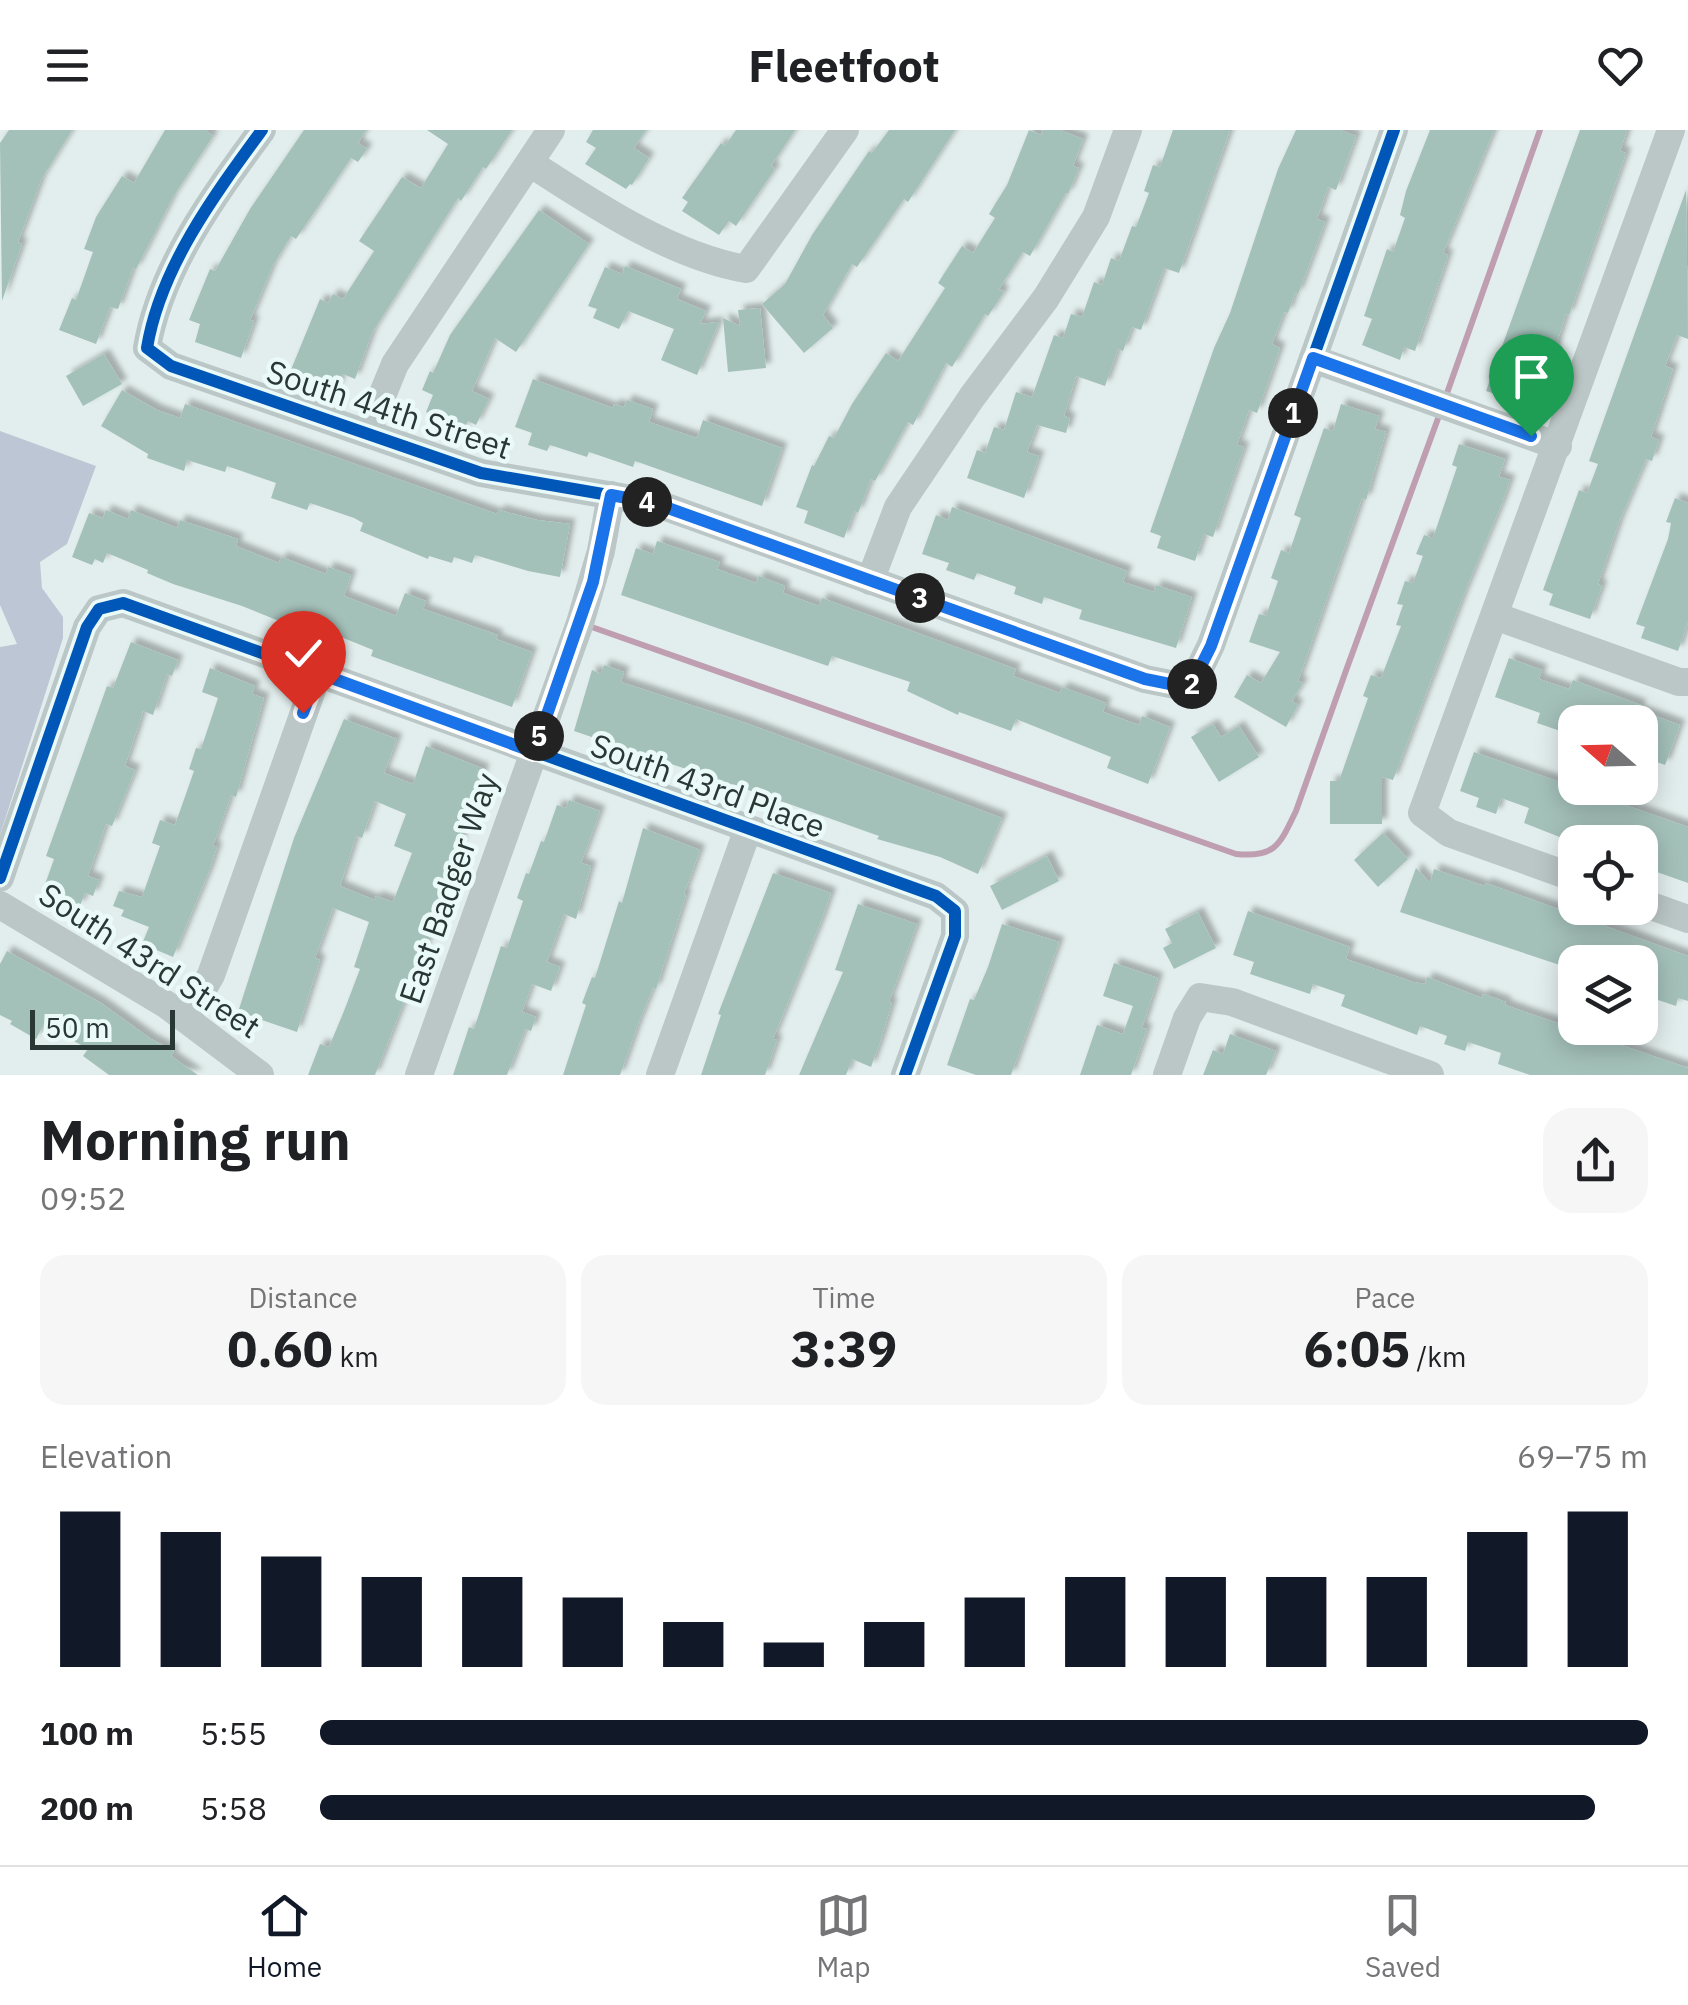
<!DOCTYPE html>
<html lang="en">
<head>
<meta charset="utf-8">
<style>
  :root { --surface:#fff; --page:#f6f6f6; --text:#202124; --muted:#757577; --line:#e0e0e0; --accent:#111827 }
  body { margin:0; font-family:"IBM Plex Sans",sans-serif; background:var(--page); color:var(--text); height:100vh; display:flex; flex-direction:column; font-size:38px; white-space:nowrap }
  * { box-sizing:border-box; margin:0 }
  p { font-size:32px; color:var(--muted) }
  .icon { flex:none; width:55px; height:55px; fill:none; stroke:currentColor; stroke-width:2; stroke-linecap:round; stroke-linejoin:round }
  .map { position:relative; height:945px; overflow:hidden }
  .side { display:flex; flex-direction:column; background:var(--surface); flex:1 }
  .side>* { flex:none }
  .needle { width:65px; rotate:290deg }
  .buttons { position:absolute; left:1558px; top:575px; display:grid; gap:20px }
  .buttons a { display:grid; place-items:center; width:100px; height:100px; border-radius:20px; background:var(--surface); box-shadow:0 5px 25px #0003; font-size:50px }
  .scale { position:absolute; left:30px; bottom:25px; width:145px; box-sizing:border-box; padding-left:10px; border:5px solid #293834; border-top:0; font-size:28px; line-height:35px; white-space:nowrap; color:#293834; -webkit-text-stroke:8px #eafaf9; paint-order:stroke }
  .pin { position:absolute; display:grid; place-items:center; width:85px; height:85px; color:#fff; margin:-102px -42px; border-radius:50% 50% 50% 0; rotate:-45deg; box-shadow:0 0 10px #0007 }
  .pin .icon { rotate:45deg }
  .km { position:absolute; width:50px; height:50px; margin:-25px; border-radius:50%; background:#222; color:#fff; font-size:28px; line-height:50px; text-align:center }
  .round { display:grid; place-items:center; flex:none; width:105px; height:105px; border-radius:30px; background:var(--page) }
  .overview { display:flex; align-items:center; justify-content:space-between; height:170px; padding:0 40px }
  h1 { font-size:55px; font-weight:800; line-height:75px }
  .figures { display:grid; grid-template-columns:repeat(3,1fr); gap:15px; height:170px; padding:10px 40px }
  .figures div { display:grid; align-content:center; border-radius:25px; background:var(--page); text-align:center }
  .figures b { font-size:50px; font-weight:800 }
  .figures small { font-size:28px; font-weight:400 }
  .figures p { font-size:28px }
  .chart { height:280px; padding:20px 40px }
  .chart p { display:flex; justify-content:space-between }
  .chart svg { width:100%; height:180px; margin-top:10px; stroke:var(--accent); stroke-width:6 }
  ul { padding:0 40px; list-style:none; font-size:32px }
  li { display:grid; grid-template-columns:160px 120px 1fr; align-items:center; height:75px }
  li i { height:25px; border-radius:12px; background:var(--accent) }
  header { display:flex; justify-content:space-between; align-items:center; height:130px; padding:0 40px; background:var(--surface); font-size:45px; font-weight:800 }
  .tab-bar { display:flex; justify-content:space-around; align-items:center; height:140px; border-top:2px solid var(--line); background:var(--surface); font-size:28px; color:var(--muted) }
  .tab-bar a { display:grid; justify-items:center; gap:5px }
  .tab-bar .active { color:var(--accent) }
  .map>svg:first-child { display:block }
  .green { fill:#bcc6d5 }
  .lines { fill:none; stroke-linecap:round; stroke-linejoin:round }
  .stream { stroke:#bf9eb2; stroke-width:6 }
  .building { fill:#a4c1b9; fill-rule:evenodd; filter:url(#shadow) }
  .minor { stroke:#bbc7c6; stroke-width:28 }
  .cycleway-casing { stroke:#eafaf9; stroke-width:19 }
  .cycleway { stroke:#0057b8; stroke-width:12 }
  .route-casing { stroke:#fff; stroke-width:20 }
  .route { stroke:#1a73e8; stroke-width:12 }
  .labels { text-anchor:middle; dominant-baseline:central; stroke-width:9; stroke-linejoin:round; paint-order:stroke }
  .street-label { font-size:32px; fill:#293834; stroke:#eafaf9 }
</style>
</head>
<body>
<header><svg class="icon" aria-label="menu" viewBox="0 0 24 24"><path d="M4 6h16M4 12h16M4 18h16"/></svg>Fleetfoot<svg class="icon" aria-label="heart" viewBox="0 0 24 24"><path d="M12 20l-8-8c-3-5 5-10 8-4 3-6 11-1 8 4z"/></svg></header>
<div class="map">
<svg width="1688" height="945" viewBox="0 0 1688 945">
  <defs>
    <filter id="shadow"><feDropShadow dx="5.5" dy="-5.5" stdDeviation="2.5" flood-color="#0004"/></filter>
  </defs>
  <rect width="100%" height="100%" fill="#e2eeed"/>
  <path class="green" d="M0,301L96,336L67,414L40,432L42,458L63,487V508L0,705V517L17,514L0,475Z"/>
  <g class="lines">
    <g class="stream">
      <path d="M1446,266L1540,0"/>
      <path d="M586,495L1236,724C1276,728 1280,714 1296,681C1343,548 1391,415 1440,283"/>
    </g>
  </g>
  <g class="building">
    <path d="M9,0H72L41,50L18,112L22,114L2,171L0,13Z"/>
    <path d="M165,0H205L213,6L173,67L136,139L133,138L118,179L110,177L96,214L59,200L72,168L76,170L93,122L84,119L96,87L122,46L134,53Z"/>
    <path d="M304,0H366L358,13L367,19L358,32L351,28L296,109L291,106L272,137L250,190L254,191L241,228L195,212L200,194L189,190L210,139L215,141L250,79Z"/>
    <path d="M427,0H512L486,39L483,37L461,71L458,68L409,145L372,203L355,249L343,244L336,260L290,242L320,169L328,173L333,164L343,169L374,121L359,111L402,47L421,58L448,14Z"/>
    <path d="M593,0H646L634,18L649,28L632,55L630,54L626,59L585,34L596,18L586,12Z"/>
    <path d="M736,0H795L771,36L775,39L736,96L729,91L719,105L682,81L688,72L682,68L721,13L725,16Z"/>
    <path d="M889,0H955L908,72L904,69L857,137L852,134L823,185L833,198L804,223L762,174L785,154L812,105L869,21L872,23Z"/>
    <path d="M1029,0L1041,5L1043,0H1060L1083,9L1073,36L1079,38L1068,64L1066,63L1030,126L1023,122L999,159L1004,162L988,186L985,184L952,237L946,233L913,295L908,292L875,351L871,349L858,383L854,381L844,408L804,393L808,381L796,377L812,335L814,336L829,306L834,308L852,274L886,223L898,231L945,158L938,153L962,116L973,123L995,88L989,84L1007,55Z"/>
    <path d="M1173,0H1230L1179,143L1164,138L1141,200L1132,197L1123,221L1118,219L1105,256L1076,246L1064,286L1070,288L1066,303L1037,295L1027,322L1039,326L1024,368L967,348L977,320L985,323L994,297L1004,300L1016,262L1032,267L1054,205L1063,208L1071,184L1082,187L1094,152L1102,155L1111,128L1119,131L1132,96L1136,97L1149,63L1144,61L1153,35L1160,37Z"/>
    <path d="M1296,0H1340L1356,6L1336,60L1328,57L1317,89L1325,92L1315,119L1298,164L1295,163L1288,183L1284,182L1272,214L1280,218L1257,283L1249,280L1237,315L1244,317L1213,407L1204,404L1195,431L1157,418L1161,406L1150,402L1214,218L1230,183L1278,39Z"/>
    <path d="M1430,0H1494L1443,123L1448,125L1415,221L1404,217L1400,230L1362,215L1372,189L1364,186L1387,119L1393,122L1405,88L1400,85L1406,61Z"/>
    <path d="M1580,0H1627L1620,21L1626,23L1569,185L1566,184L1542,260L1532,257L1526,274L1486,261Z"/>
    <path d="M1686,60L1688,209L1677,205L1665,236L1673,239L1651,307L1659,310L1652,331L1646,329L1619,392L1598,454L1602,456L1590,489L1549,475L1553,464L1543,460L1579,360L1587,363L1598,334L1589,331Z"/>
    <path d="M539,80L589,114L516,222L495,208L472,261L489,269L476,295L468,291L464,300L426,282L433,265L422,260L430,241L433,243L450,205Z"/>
    <path d="M625,136L681,159L677,169L706,181L700,194L719,192L697,245L661,230L674,199L628,181L619,199L593,188L597,179L588,176L605,137L622,144Z"/>
    <path d="M760,178L766,238L728,242L723,188L740,196L738,180Z"/>
    <path d="M104,224L122,254L83,276L66,246Z"/>
    <path d="M533,249L613,278L614,274L624,277L627,270L653,279L649,292L697,308L703,290L782,318L762,376L635,331L633,337L589,322L587,327L550,315L547,321L528,315L532,303L515,297Z"/>
    <path d="M122,260L157,280L180,288L185,274L497,384L499,380L537,390L570,394L560,447L528,441L475,425L472,433L454,427L452,433L429,426L428,429L360,401L363,393L354,388L310,373L307,380L271,368L276,353L227,336L225,342L187,330L184,341L147,328L148,324L101,296Z"/>
    <path d="M1341,274L1379,286L1375,299L1386,302L1366,370L1362,368L1298,551L1303,553L1292,571L1298,575L1286,597L1234,567L1247,545L1261,553L1280,522L1249,512L1259,484L1266,486L1278,451L1271,448L1281,420L1289,423L1301,388L1294,385L1324,298L1333,301Z"/>
    <path d="M1459,314L1505,329L1499,347L1510,350L1502,373L1463,466L1393,650L1382,647V694H1330V651H1339L1368,568L1363,566L1371,545L1381,548L1401,496L1396,495L1403,475L1397,474L1405,451L1413,453L1423,426L1416,424L1424,405L1433,408L1457,337L1452,335Z"/>
    <path d="M1675,368L1688,373V492L1678,521L1641,508L1645,497L1636,494L1668,409L1671,393L1666,392Z"/>
    <path d="M952,377L1127,441L1123,452L1154,462L1156,455L1192,467L1176,518L1079,489L1082,480L1044,467L1042,474L1014,464L1016,457L977,443L974,450L946,440L949,433L922,424L936,385L948,390Z"/>
    <path d="M106,380L128,389L131,380L177,398L180,390L238,409L236,416L279,433L281,427L326,444L328,437L351,445L344,466L396,486L405,463L426,471L423,479L498,505L496,509L532,522L512,577L371,526L373,520L319,498L316,506L242,476L173,454L147,443L148,440L107,423L103,433L95,429L92,435L72,427L89,383L103,388Z"/>
    <path d="M657,411L720,432L717,439L756,453L759,446L785,456L783,463L819,476L822,468L1016,539L1013,546L1060,563L1062,557L1106,573L1103,582L1139,595L1142,586L1170,597L1148,654L1107,638L1111,627L1016,589L1011,601L959,582L958,585L907,561L910,552L832,526L828,536L621,465L636,418L653,424Z"/>
    <path d="M131,512L178,530L172,546L167,544L153,585L143,581L125,636L135,640L112,696L106,694L88,746L99,750L93,766L85,763L80,776L42,763L54,729L46,726L107,556L113,558Z"/>
    <path d="M1509,528L1542,540L1539,549L1569,559L1573,550L1641,575L1639,580L1680,595L1665,635L1640,626V592H1575V606L1537,593L1540,583L1495,567Z"/>
    <path d="M604,535L624,542L621,552L746,593L1002,688L978,744L940,727L877,709L879,706L792,675L574,601L592,540L601,544Z"/>
    <path d="M210,538L255,556L252,564L264,568L236,667L231,665L213,716L217,717L209,741L173,827L142,814L149,797L121,786L124,780L113,776L119,761L142,767L160,716L152,713L160,690L175,695L194,641L189,639L196,618L201,619L218,568L202,562Z"/>
    <path d="M344,589L397,609L384,643L413,654L426,616L484,639L444,761L447,762L375,945H308L320,914L329,917L344,881L360,839L354,837L369,792L333,778L315,828L320,830L297,902L238,882L294,708ZM375,671L406,684L394,716L412,723L393,772L376,766L375,770L340,756L356,706L362,708Z"/>
    <path d="M1213,594L1221,607L1239,596L1259,627L1219,652L1191,607Z"/>
    <path d="M1474,622L1688,697V753L1640,736V712H1614L1598,707L1596,712L1575,713L1524,693L1529,678L1501,668L1496,684L1476,677L1479,668L1460,661Z"/>
    <path d="M569,670L600,681L581,733L591,736L576,789L564,784L547,832L560,837L551,861L532,854L522,882L536,887L531,901L525,899L507,945H453L469,897L474,899L501,816L507,818L523,771L517,768L526,743L529,744L541,711L544,712L557,675L566,678Z"/>
    <path d="M643,698L700,720L684,764L686,765L656,859L653,858L638,894L620,945H563L586,875L582,873L592,847L595,848L619,771L622,773Z"/>
    <path d="M1383,703L1408,729L1378,757L1354,730Z"/>
    <path d="M1047,726L1059,751L1002,780L990,756Z"/>
    <path d="M1416,738L1430,753L1434,739L1485,756L1486,753L1688,826V871L1678,868L1676,876L1640,864V832H1575V840L1400,782Z"/>
    <path d="M773,743L831,763L821,791L773,909L777,910L765,945H701L721,885L718,884Z"/>
    <path d="M858,774L917,794L889,872L892,873L880,912L871,937L852,929L846,945H799L843,842L835,840Z"/>
    <path d="M1248,781L1350,817L1346,829L1413,852L1425,854L1427,847L1482,868L1483,864L1506,872L1505,875L1688,938V945H1530L1498,934L1501,923L1468,912L1465,921L1444,914L1447,906L1420,896L1417,905L1341,876L1345,865L1313,854L1310,864L1250,844L1254,832L1233,825Z"/>
    <path d="M1198,782L1216,818L1174,839L1163,818L1172,813L1165,799Z"/>
    <path d="M1002,794L1059,812L1011,945H976L947,935L970,869L974,870L988,837Z"/>
    <path d="M7,821L101,873L151,909L174,921L171,926L198,945H109L83,926L88,919L44,894L36,909L10,894L12,891L0,885V834Z"/>
    <path d="M1114,833L1158,848L1142,898L1147,899L1131,945H1080L1097,895L1123,904L1133,876L1103,866Z"/>
    <path d="M1230,904L1276,921L1266,945H1203L1213,920L1223,924Z"/>
  </g>
  <g class="lines">
    <g class="minor">
      <path d="M262,0C215,64 160,138 147,218L171,236L481,343L655,373L1145,549L1190,558L1211,515L1394,0"/>
      <path d="M530,33C593,74 671,126 746,139L845,0"/>
      <path d="M1313,229L1558,316"/>
      <path d="M367,303L395,234L551,0"/>
      <path d="M870,451L898,377L972,267L1046,168L1096,87L1128,0"/>
      <path d="M1495,486L1679,552H1688"/>
      <path d="M0,748L87,497L99,479L123,473L936,766L955,781V806L905,945"/>
      <path d="M1575,748L1449,703L1422,683L1671,0"/>
      <path d="M1640,772L1688,789"/>
      <path d="M0,775L167,875L260,945"/>
      <path d="M186,888L211,845L318,543"/>
      <path d="M419,945L580,493L601,421L611,365"/>
      <path d="M660,945L748,699"/>
      <path d="M1167,945L1187,888L1200,867L1232,872L1430,945"/>
    </g>
    <g class="cycleway-casing">
      <g id="cycleway">
        <path d="M262,0C215,64 160,138 147,218L171,236L481,343L655,373L1145,549L1190,558L1211,515L1394,0"/>
        <path d="M0,748L87,497L99,479L123,473L936,766L955,781V806L905,945"/>
      </g>
    </g>
    <use href="#cycleway" class="cycleway"/>
  </g>
  <g class="lines">
    <g class="route-casing">
      <path id="route" d="M303,583L318,543L534,622L593,452L611,365L654,373L1145,549L1190,558L1211,516L1313,228L1531,306"/>
    </g>
    <use href="#route" class="route"/>
  </g>
  <g class="labels">
    <g class="street-label">
      <text transform="translate(389 279) rotate(18)">South 44th Street</text>
      <text transform="translate(708 655) rotate(20)">South 43rd Place</text>
      <text transform="translate(448 758) rotate(-71)">East Badger Way</text>
      <text transform="translate(150 830) rotate(33)">South 43rd Street</text>
    </g>
  </g>
</svg>
<div class="buttons">
<a><svg class="needle" viewBox="-14 -14 28 28"><path d="M0-13l5 13h-10z" fill="#e53935"/><path d="M0 13l5-13h-10z" fill="#757577"/></svg></a>
<a><svg class="icon" aria-label="locate" viewBox="0 0 24 24"><circle cx="12" cy="12" r="6"/><path d="M12 2v4M12 18v4M2 12h4M18 12h4"/></svg></a>
<a><svg class="icon" aria-label="layers" viewBox="0 0 24 24"><path d="M12 4l9 5-9 5-9-5zM3 14l9 5 9-5"/></svg></a>
</div>
<div class="scale">50 m</div>
<div class="pin" style="left:1531px;top:306px;background:#1e9e55"><svg class="icon" aria-label="arrive" viewBox="0 0 24 24"><path d="M6 21V4h12l-3 4 3 4H6"/></svg></div>
<div class="pin" style="left:303px;top:583px;background:#d93025"><svg class="icon" aria-label="check" viewBox="0 0 24 24"><path d="M5 12l5 5 9-10"/></svg></div>
<b class="km" style="left:1293px;top:283px">1</b>
<b class="km" style="left:1192px;top:554px">2</b>
<b class="km" style="left:920px;top:468px">3</b>
<b class="km" style="left:647px;top:372px">4</b>
<b class="km" style="left:539px;top:606px">5</b>
</div>
<section class="side">
<div class="overview"><div><h1>Morning run</h1><p>09:52</p></div><a class="round"><svg class="icon" aria-label="share" viewBox="0 0 24 24"><path d="M12 15V3M7 8l5-5 5 5M5 13v7h14v-7"/></svg></a></div>
<div class="figures">
<div><p>Distance</p><b>0.60<small> km</small></b></div>
<div><p>Time</p><b>3:39</b></div>
<div><p>Pace</p><b>6:05<small> /km</small></b></div>
</div>
<div class="chart"><p><span>Elevation</span>69–75 m</p>
<svg viewBox="0 0 160 44" preserveAspectRatio="none"><path d="M5 44V6M15 44V11M25 44V17M35 44V22M45 44V22M55 44V27M65 44V33M75 44V38M85 44V33M95 44V27M105 44V22M115 44V22M125 44V22M135 44V22M145 44V11M155 44V6"/></svg>
</div>
<ul>
<li><b>100 m</b>5:55<i style="width:100%"></i></li>
<li><b>200 m</b>5:58<i style="width:96%"></i></li>
</ul>
</section>
<nav class="tab-bar">
<a class="active"><svg class="icon" aria-label="home" viewBox="0 0 24 24"><path d="M3 11l9-7 9 7M6 9v11h12V9"/></svg>Home</a>
<a><svg class="icon" aria-label="map" viewBox="0 0 24 24"><path d="M3 6l6-2 6 2 6-2v14l-6 2-6-2-6 2zM9 4v14M15 6v14"/></svg>Map</a>
<a><svg class="icon" aria-label="saved" viewBox="0 0 24 24"><path d="M7 4h10v16l-5-4-5 4z"/></svg>Saved</a>
</nav>
</body>
</html>
